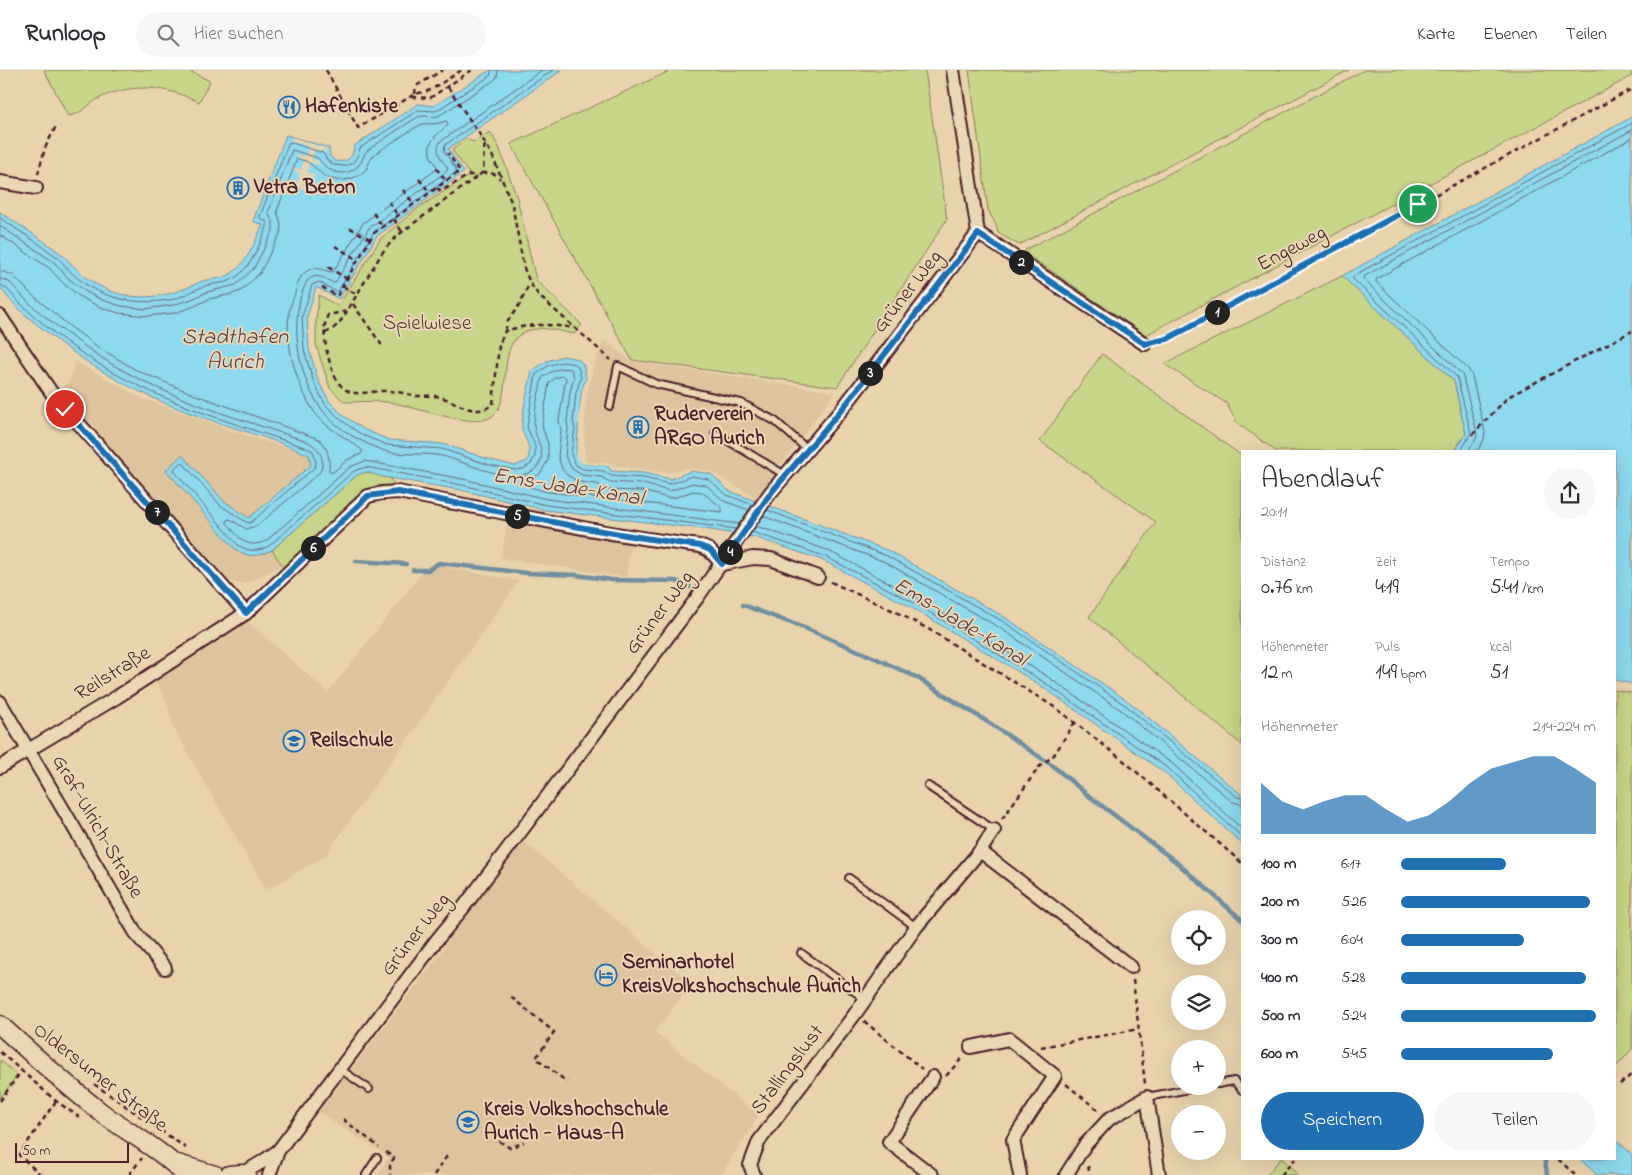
<!DOCTYPE html>
<html lang="de">
<head>
<meta charset="utf-8">
<style>
  :root { --surface:#fff; --page:#f7f7f7; --text:#2b2b33; --muted:#7c7c81; --line:#e1e1e2; --accent:#1f6fb2 }
  body { margin:0; font-family:"Indie Flower",sans-serif; background:var(--page); color:var(--text); height:100vh; display:flex; flex-direction:column; font-size:19px; white-space:nowrap }
  * { box-sizing:border-box; margin:0 }
  p { font-size:16px; color:var(--muted) }
  .icon { flex:none; width:28px; height:28px; fill:none; stroke:currentColor; stroke-width:2; stroke-linecap:round; stroke-linejoin:round }
  .map { position:relative; flex:1; overflow:hidden }
  .sheet { position:absolute; left:1241px; top:380px; width:375px; height:710px; display:flex; flex-direction:column; background:var(--surface); border-radius:0px; box-shadow:0 5px 20px #0002 }
  .sheet>* { flex:none }
  .controls { position:absolute; left:1171px; top:840px; display:grid; gap:10px }
  .controls a { display:grid; place-items:center; width:55px; height:55px; border-radius:50%; background:var(--surface); box-shadow:0 5px 20px #0002; font-size:25px }
  .scale { position:absolute; left:15px; bottom:12px; width:114px; box-sizing:border-box; padding-left:5px; border:2px solid #4a1f2b; border-top:0; font-size:14px; line-height:18px; white-space:nowrap; color:#4a1f2b; -webkit-text-stroke:4px #ead7b5; paint-order:stroke }
  .pin { position:absolute; display:grid; place-items:center; width:42px; height:42px; color:#fff; margin:-21px; border:2px solid #fff; border-radius:50%; box-shadow:0 1px 5px #0007 }
  .km { position:absolute; width:25px; height:25px; margin:-12px; border-radius:50%; background:#222; color:#fff; font-size:14px; line-height:25px; text-align:center }
  .round { display:grid; place-items:center; flex:none; width:52px; height:52px; border-radius:26px; background:var(--page) }
  .summary { display:flex; align-items:center; justify-content:space-between; height:85px; padding:0 20px }
  h1 { font-size:28px; font-weight:600; line-height:38px }
  .figures { display:grid; grid-template-columns:repeat(3,1fr); gap:8px; height:85px; padding:5px 20px }
  .figures div { display:grid; align-content:center }
  .figures b { font-size:21px; font-weight:600 }
  .figures small { font-size:14px; font-weight:400 }
  .figures p { font-size:14px }
  .chart { height:140px; padding:10px 20px }
  .chart p { display:flex; justify-content:space-between }
  .chart svg { width:100%; height:90px; margin-top:5px; fill:var(--accent); opacity:.7 }
  .primary-button { display:flex; gap:10px; margin-top:auto; padding:10px 20px }
  .primary-button a { flex:1; height:58px; border-radius:30px; background:var(--accent); color:#fff; font-size:20px; font-weight:600; line-height:58px; text-align:center }
  .primary-button a+a { background:var(--page); color:var(--text) }
  ul { padding:0 20px; list-style:none; font-size:16px }
  li { display:grid; grid-template-columns:80px 60px 1fr; align-items:center; height:38px }
  li i { height:12px; border-radius:6px; background:var(--accent) }
  header { display:flex; align-items:center; gap:30px; box-sizing:border-box; height:70px; padding:0 25px; background:var(--surface); border-bottom:1px solid var(--line) }
  header strong { font-size:24px }
  nav { display:flex; gap:28px; margin-inline-start:auto; font-size:18px }
  .search { width:350px; height:45px; background:var(--page); display:flex; align-items:center; gap:12px; box-sizing:border-box; padding:0 18px; border-radius:28px; color:var(--muted); font-size:19px }
  .map>svg:first-child { display:block }
  .built { fill:#ddc49f }
  .green { fill:#c8d487; stroke:#897a59 }
  .water { fill:#8dd9ed; stroke:#728f9f }
  .pier { fill:#e9d3ad }
  .lines { fill:none; stroke-linecap:round; stroke-linejoin:round }
  .shore { stroke:#656979; stroke-width:1 }
  .stream { stroke:#728f9f; stroke-width:4.5 }
  .service-casing { stroke:#4a1f2b; stroke-width:10 }
  .minor-casing { stroke:#4a1f2b; stroke-width:16 }
  .secondary-casing { stroke:#4a1f2b; stroke-width:21 }
  .path { stroke:#4a1f2b; stroke-width:2.5; stroke-dasharray:5 4; stroke-linecap:butt }
  .service { stroke:#ead7b5; stroke-width:6 }
  .minor { stroke:#ead7b5; stroke-width:12 }
  .secondary { stroke:#ead7b5; stroke-width:18 }
  .route-casing { stroke:#fff; stroke-width:10 }
  .route { stroke:#1f6fb2; stroke-width:6 }
  .labels { text-anchor:middle; dominant-baseline:central; stroke-width:4; stroke-linejoin:round; paint-order:stroke }
  .poi-label { font-size:21px; font-weight:bold; fill:#4a1f2b; stroke:#ead7b5; text-anchor:start }
  .street-label { font-size:21px; fill:#4a1f2b; stroke:#ead7b5 }
  .park-label { font-size:21px; fill:#5d3a39; stroke:#ead7b5 }
  .water-label { font-size:22px; font-style:italic; fill:#543b48; stroke:#ead7b5 }
</style>
</head>
<body>
<header>
<strong>Runloop</strong>
<div class="search"><svg class="icon" aria-label="search" viewBox="0 0 24 24"><circle cx="10" cy="10" r="6"/><path d="M15 15l6 6"/></svg>Hier suchen</div>
<nav><a>Karte</a><a>Ebenen</a><a>Teilen</a></nav>
</header>
<div class="map">
<svg width="1632" height="1105" viewBox="0 0 1632 1105">
  <rect width="100%" height="100%" fill="#e9d3ad"/>
  <filter id="ink" filterUnits="userSpaceOnUse"><feTurbulence type="fractalNoise" baseFrequency=".02" numOctaves="2"/><feDisplacementMap in="SourceGraphic" scale="10" xChannelSelector="R" yChannelSelector="G"/><feConvolveMatrix kernelMatrix="1 2 1 2 8 2 1 2 1" color-interpolation-filters="sRGB"/></filter>
  <g filter="url(#ink)">
    <g class="built">
      <path d="M604,270L631,291L835,322L757,428L712,402L687,398L669,403L586,392L584,377L586,328L593,297Z"/>
      <path d="M75,291L141,328L254,368L303,382L362,416L282,495L245,514L229,512L205,488L58,322L69,312Z"/>
      <path d="M507,452L631,470L626,507L501,488Z"/>
      <path d="M429,494L519,511L325,786L266,820L173,657L168,636L155,609L247,551L328,622Z"/>
      <path d="M523,771L692,914L655,962L759,1046L721,1105H377L389,1087L318,1042L438,887L448,871Z"/>
    </g>
    <g class="green">
      <path d="M44,0H187L210,11L199,32C166,16 132,12 98,29C88,35 80,45 68,46Z"/>
      <path d="M672,0H925L947,149L837,317L632,290L511,74Z"/>
      <path d="M969,0H1349L1019,175L998,163L996,155L988,140Z"/>
      <path d="M1364,0H1632V6L1146,265L1029,186L1025,180Z"/>
      <path d="M490,62L499,77L517,128L536,210L582,255L574,264C562,262 548,257 536,259C489,264 518,328 491,347C473,359 415,337 394,333C378,330 360,332 344,332L330,318L316,275V250L319,225L338,236L381,168L421,136L470,105L452,80L466,69L474,72Z"/>
      <path d="M1342,206L1454,311L1466,364L1453,381H1276L1237,353L1226,333L1164,294Z"/>
      <path d="M1102,284L1242,386V675L1089,547L1156,452L1040,371Z"/>
      <path d="M366,402L389,407L397,418L379,420L284,498L272,480L357,405Z"/>
      <path d="M1615,620L1632,623V979L1615,998Z"/>
      <path d="M0,990L17,1005L0,1029Z"/>
      <path d="M1280,1089H1283L1298,1105H1267Z"/>
    </g>
    <g class="water">
      <path d="M490,0H562L448,79L464,102L377,166L339,229L316,217L307,247L309,279L318,310L329,331L344,346L365,360L389,370L443,374L491,390L515,396L527,391C534,377 523,369 522,357C522,342 529,316 532,301L547,291L563,286L578,289L583,294L586,307L581,324L576,386L584,394L608,396L611,401L644,403L671,409L691,401L711,404L729,421L889,481L1006,548L1128,631L1242,725V774L1165,703L1040,615L909,536L822,490L754,467L711,460L545,440L461,420L383,407L366,402L357,405L272,480C256,487 250,488 235,479L166,400L182,385L224,431L249,448L311,395L309,385C271,367 227,357 187,342C137,323 91,298 49,264C31,250 13,236 0,217V142C20,156 41,168 60,183C71,192 79,204 91,211C126,234 164,230 200,212C209,208 221,210 229,205C247,195 254,173 263,155L253,151L286,65L329,78L330,86L335,91C346,93 354,88 354,76L418,34L434,36Z"/>
      <path d="M1632,47V614L1615,610V381H1455L1466,364L1454,311L1342,206Z"/>
      <path d="M1615,1069L1632,1084V1105H1597L1580,1089H1615Z"/>
    </g>
    <g class="pier">
      <path d="M292,67L327,79L325,82L315,79L312,89L320,92L319,95L310,92L307,102L315,105L314,108L306,105L303,115L311,118L310,121L287,113L288,110L297,113L300,103L292,100V97L301,100L304,90L296,87L297,84L305,87L309,77L290,70Z"/>
      <path d="M583,316L585,318L580,352L582,355L579,385L581,389L585,392L608,393V396L584,394L579,391L576,386L580,356L578,352Z"/>
    </g>
    <g class="lines">
      <g class="shore">
        <path d="M542,0L441,71C434,81 441,89 448,98L447,101L369,158L335,213H333C324,208 316,202 307,211C288,247 297,304 320,337C334,358 362,373 385,381C403,386 423,382 442,386C465,391 514,418 535,399C550,385 535,370 534,356C533,348 540,318 542,308C551,301 559,297 571,299L574,307L570,322L567,351L568,359L565,386L572,399L582,405L601,407L610,412L643,414L670,421L692,413L706,415L724,431L749,440"/>
        <path d="M553,0L445,75L444,81L456,99V102L373,163L338,221H335L319,212L312,215L302,247L304,280L314,313L325,334L341,350L362,365L387,375L442,379L490,395L515,400L523,399L531,394L535,386V376L527,357L536,304L549,295L563,292L575,294L578,297L581,307L576,323L573,351L575,358L571,385L576,395L583,399L604,401L611,406L644,408L670,414L692,406L708,409L727,425L753,435"/>
        <path d="M0,148C19,161 39,173 57,187C63,192 67,199 73,204C99,229 135,235 169,230C182,228 193,220 205,216C213,213 223,214 231,210C250,201 259,176 267,157V152L261,149L260,146L289,72L323,83L327,90L333,95L345,96L353,93L358,85L360,78L418,40L436,41L490,6L492,0"/>
        <path d="M0,156L54,192L69,209L85,221L102,230L121,236L146,239L173,235L192,229L207,222L236,215L254,198L273,161V152L268,143L292,80L318,88C327,102 344,109 358,96C363,92 363,84 368,80C384,69 401,57 418,47C424,44 433,49 440,45L493,11L497,7L498,0"/>
        <path d="M0,165L49,198L65,215L82,228L100,237L119,243L147,246L175,243L195,236L209,229L232,224L241,221L260,203L280,164L281,154L277,141L297,89C315,90 318,108 336,110C347,111 361,107 367,98C369,94 370,90 372,87C375,83 414,58 420,55C426,52 435,56 446,51L448,53L447,56C437,64 424,74 432,89C435,93 437,95 437,99L363,153L333,202C325,202 319,196 311,199C300,203 298,213 295,223C293,230 289,238 289,245C285,276 297,315 313,340C325,359 347,367 363,381L361,384L347,390L332,403L329,401C330,389 328,377 319,369L193,324L136,300L98,277L68,255L31,224L13,205L0,201"/>
        <path d="M0,209C11,209 16,220 23,227C43,247 66,263 89,279C153,325 232,346 306,371C319,377 326,388 320,402L257,456L246,459L230,449L227,450V453C239,467 245,480 266,471L350,397L365,391L463,409L547,429L740,454"/>
        <path d="M0,215C7,216 16,230 22,235C43,255 66,273 91,289C155,331 231,352 304,377L313,381L316,393L314,398L250,453L246,452L220,435L183,393H180L174,399L175,402L238,475C249,482 257,482 269,476L354,401L366,397L462,415L546,435L736,459"/>
        <path d="M564,306L566,308L559,350L561,360L558,386L562,399L567,405L579,412L597,414L608,420L642,421L669,428L676,427L693,421L702,422L722,438V442L548,422L526,416V412L540,404L548,390V374L542,356L549,313L555,308Z"/>
        <path d="M1461,381L1471,363L1457,307L1353,209V206L1632,53"/>
        <path d="M1468,381L1476,369L1477,363L1462,304L1364,210L1363,207L1632,60"/>
        <path d="M1477,381L1484,370L1485,362L1472,306L1468,299L1376,212V209L1632,68"/>
        <path d="M767,440L887,486L1004,552L1125,635L1237,727L1242,728"/>
        <path d="M763,446L885,492L1000,558L1121,640L1233,732L1242,734"/>
        <path d="M756,456L827,480L914,526L1045,605L1173,694L1242,759"/>
        <path d="M752,462L824,486L911,531L1042,611L1169,699L1242,767"/>
      </g>
      <g class="stream">
        <path d="M356,491L406,494"/>
        <path d="M413,500H428L439,493L526,503L576,505L612,510L676,511L690,517"/>
        <path d="M743,535L807,559L875,588L916,607L994,656L1053,696L1089,726L1175,791L1242,850"/>
        <path d="M1543,1089L1545,1090L1547,1105"/>
      </g>
      <g class="service-casing">
        <g id="service">
          <path d="M610,336L618,296L656,314L741,333L775,351L807,379"/>
          <path d="M715,363L785,405"/>
          <path d="M928,716L994,760"/>
          <path d="M849,808L916,857"/>
          <path d="M801,883L865,929"/>
          <path d="M340,999L369,1019"/>
          <path d="M1218,1014L1234,1011L1242,1020"/>
          <path d="M1147,1027L1205,1016"/>
          <path d="M366,1105L377,1088"/>
        </g>
      </g>
      <g class="minor-casing">
        <g id="minor">
          <path d="M0,112L36,118"/>
          <path d="M978,163L1145,274"/>
          <path d="M0,246L51,322L246,543"/>
          <path d="M722,494L753,488L771,489L818,507"/>
          <path d="M0,632L137,865L165,898"/>
          <path d="M0,697L117,627L246,543L368,426L382,423L398,422C499,441 598,464 700,476L709,480L722,494"/>
          <path d="M980,781L1131,897"/>
          <path d="M971,977L1009,969L1055,1006L1013,1070L1020,1105"/>
          <path d="M242,1104L262,1092L278,1081"/>
          <path d="M269,1105L278,1081L436,871L463,838L697,528L770,423L843,338L978,163L953,0"/>
          <path d="M754,1105L750,1095L759,1071L855,944L916,857L980,781L994,760"/>
          <path d="M932,1105L889,1072L933,1007"/>
          <path d="M1066,1105L1085,1075L1109,1049L1147,1027L1159,1105"/>
        </g>
      </g>
      <g class="secondary-casing">
        <g id="secondary">
          <path d="M0,955C33,985 67,1016 102,1043C130,1064 162,1080 185,1105"/>
          <path d="M174,1093L215,1105"/>
          <path d="M229,1105L242,1104L246,1105"/>
        </g>
      </g>
      <g class="path">
        <path d="M326,0L358,58L415,24L431,20L460,1L463,6"/>
        <path d="M448,17L482,68L492,85L512,134L524,198L530,213L539,226L611,290"/>
        <path d="M415,24L416,16L443,0"/>
        <path d="M412,27L430,28L472,0"/>
        <path d="M485,75C482,85 485,94 482,103L402,162L391,172L382,183L347,241L328,245C322,256 325,274 328,286C331,297 335,313 346,320C357,327 375,320 387,321C397,321 407,324 417,326C425,326 433,325 440,327C459,332 475,349 493,334L499,275L505,261C532,253 547,254 575,258"/>
        <path d="M436,98L446,111"/>
        <path d="M482,103C489,103 495,102 500,109"/>
        <path d="M38,104L45,78L56,56"/>
        <path d="M419,109L430,123"/>
        <path d="M437,118L441,121L443,120L469,105H474L477,108"/>
        <path d="M403,120L414,134"/>
        <path d="M389,132L398,146"/>
        <path d="M373,143L383,157"/>
        <path d="M394,149L402,162"/>
        <path d="M350,158L370,169"/>
        <path d="M335,176L358,190"/>
        <path d="M328,197L347,209"/>
        <path d="M343,216L357,225"/>
        <path d="M322,217L337,226L374,163L460,101L448,83"/>
        <path d="M353,234L383,277"/>
        <path d="M505,261L508,251L520,234L529,214"/>
        <path d="M325,263C337,258 341,251 347,241"/>
        <path d="M1157,271L1167,269L1632,19"/>
        <path d="M1472,365L1508,327L1632,261"/>
        <path d="M831,512L896,542L930,560L1056,638L1124,691L1242,793"/>
        <path d="M1002,749L1039,697L1054,685L1075,652"/>
        <path d="M1133,910L1145,1014"/>
        <path d="M511,927L554,962L536,988L567,1012"/>
        <path d="M864,951L922,999"/>
        <path d="M1041,977L1139,959"/>
        <path d="M0,982L56,1031L79,1047"/>
        <path d="M946,1006L962,988"/>
        <path d="M94,1014L186,1078"/>
        <path d="M1066,1014L1099,1041"/>
        <path d="M1620,1014L1632,1004"/>
        <path d="M0,1031L22,1000"/>
        <path d="M345,1049L344,1050L379,1077"/>
        <path d="M499,1071L510,1078L524,1072"/>
        <path d="M386,1082L394,1088L390,1094V1105"/>
        <path d="M1558,1089L1575,1105"/>
        <path d="M1088,1096L1090,1105"/>
        <path d="M41,1105L19,1085L56,1031"/>
        <path d="M129,1105L142,1088"/>
        <path d="M434,1105L449,1083"/>
        <path d="M1281,1105L1295,1089"/>
      </g>
      <use href="#service" class="service"/>
      <use href="#minor" class="minor"/>
      <use href="#secondary" class="secondary"/>
    </g>
  </g>
  <g class="lines" filter="url(#ink)">
    <g class="route-casing">
      <path id="route" d="M65,339L246,543L368,426L398,422C499,441 598,463 700,476L710,480L722,494L770,424L843,338L978,164L1145,274L1167,269L1418,134"/>
    </g>
    <use href="#route" class="route"/>
  </g>
  <defs>
    <g id="restaurant-ring" transform="scale(1.125)"><circle r="9.5" fill="#ead7b5" stroke="#1f6fb2" stroke-width="1.5"/><path d="M-5-6h1v4h1v-4h1v4h1v-4h1v5L-1.5 .5V6h-2V.5L-5-1ZM5-6V6H3V1.5H1.5Q1.5-4 5-6Z" fill="#1f6fb2"/></g>
    <g id="building-ring" transform="scale(1.125)"><circle r="9.5" fill="#ead7b5" stroke="#1f6fb2" stroke-width="1.5"/><path d="M-4-6H4V6H1V3H-1V6H-4ZM-2.5-4.3h1.7v1.8h-1.7ZM.8-4.3h1.7v1.8H.8ZM-2.5-1h1.7V.8h-1.7ZM.8-1h1.7V.8H.8Z" fill="#1f6fb2"/></g>
    <g id="school-ring" transform="scale(1.125)"><circle r="9.5" fill="#ead7b5" stroke="#1f6fb2" stroke-width="1.5"/><path d="M0-5L7-2L0 1L-7-2ZM-4 1L0 2.5L4 1V4Q0 6-4 4Z" fill="#1f6fb2"/></g>
    <g id="hotel-ring" transform="scale(1.125)"><circle r="9.5" fill="#ead7b5" stroke="#1f6fb2" stroke-width="1.5"/><path d="M-6-4.5h1.5V1H6V5H4.5V3h-9V5H-6ZM-4 0a1.8 1.8 0 1 1 3.6 0ZM.5 0V-2.5h3Q6-2.5 6 0Z" fill="#1f6fb2"/></g>
    <g id="university-ring" transform="scale(1.125)"><circle r="9.5" fill="#ead7b5" stroke="#1f6fb2" stroke-width="1.5"/><path d="M0-5L7-2L0 1L-7-2ZM-4 1L0 2.5L4 1V4Q0 6-4 4Z" fill="#1f6fb2"/></g>
  </defs>
  <g fill-rule="evenodd">
    <use href="#restaurant-ring" x="289" y="37"/>
    <use href="#building-ring" x="238" y="118"/>
    <use href="#building-ring" x="638" y="357"/>
    <use href="#school-ring" x="294" y="671"/>
    <use href="#hotel-ring" x="606" y="905"/>
    <use href="#university-ring" x="468" y="1052"/>
  </g>
  <g class="labels">
    <g class="poi-label">
      <text x="305" y="37">Hafenkiste</text>
      <text x="254" y="118">Vetra Beton</text>
      <text x="654" y="345">Ruderverein<tspan x="654" dy="24">ARGO Aurich</tspan></text>
      <text x="310" y="671">Reilschule</text>
      <text x="622" y="893">Seminarhotel<tspan x="622" dy="24">KreisVolkshochschule Aurich</tspan></text>
      <text x="484" y="1040">Kreis Volkshochschule<tspan x="484" dy="24">Aurich - Haus-A</tspan></text>
    </g>
    <g class="street-label">
      <text transform="translate(1292 179) rotate(-28)">Engeweg</text>
      <text transform="translate(908 222) rotate(-52)">Grüner Weg</text>
      <text transform="translate(660 543) rotate(-53)">Grüner Weg</text>
      <text transform="translate(113 604) rotate(-32)">Reilstraße</text>
      <text transform="translate(97 757) rotate(60)">Graf-Ulrich-Straße</text>
      <text transform="translate(416 865) rotate(-52)">Grüner Weg</text>
      <text transform="translate(788 1000) rotate(-53)">Stallingslust</text>
      <text transform="translate(100 1008) rotate(38)">Oldersumer Straße</text>
    </g>
    <g class="park-label">
      <text x="427" y="254">Spielwiese</text>
    </g>
    <g class="water-label">
      <text x="235" y="268">Stadthafen<tspan x="235" dy="25">Aurich</tspan></text>
      <text transform="translate(568 418) rotate(9)">Ems-Jade-Kanal</text>
      <text transform="translate(960 553) rotate(31)">Ems-Jade-Kanal</text>
    </g>
  </g>
</svg>
<div class="controls">
<a><svg class="icon" aria-label="locate" viewBox="0 0 24 24"><circle cx="12" cy="12" r="6"/><path d="M12 2v4M12 18v4M2 12h4M18 12h4"/></svg></a>
<a><svg class="icon" aria-label="layers" viewBox="0 0 24 24"><path d="M12 4l9 5-9 5-9-5zM3 14l9 5 9-5"/></svg></a>
<a>+</a>
<a>−</a>
</div>
<div class="scale">50 m</div>
<div class="pin" style="left:1418px;top:134px;background:#1e9e55"><svg class="icon" aria-label="arrive" viewBox="0 0 24 24"><path d="M6 21V4h12l-3 4 3 4H6"/></svg></div>
<div class="pin" style="left:65px;top:339px;background:#d93025"><svg class="icon" aria-label="check" viewBox="0 0 24 24"><path d="M5 12l5 5 9-10"/></svg></div>
<b class="km" style="left:1217px;top:242px">1</b>
<b class="km" style="left:1021px;top:192px">2</b>
<b class="km" style="left:870px;top:303px">3</b>
<b class="km" style="left:730px;top:482px">4</b>
<b class="km" style="left:517px;top:446px">5</b>
<b class="km" style="left:313px;top:478px">6</b>
<b class="km" style="left:157px;top:442px">7</b>
<section class="sheet">
<div class="summary"><div><h1>Abendlauf</h1><p>20:11</p></div><a class="round"><svg class="icon" aria-label="share" viewBox="0 0 24 24"><path d="M12 15V3M7 8l5-5 5 5M5 13v7h14v-7"/></svg></a></div>
<div class="figures">
<div><p>Distanz</p><b>0.76<small> km</small></b></div>
<div><p>Zeit</p><b>4:19</b></div>
<div><p>Tempo</p><b>5:41<small> /km</small></b></div>
</div>
<div class="figures">
<div><p>Höhenmeter</p><b>12<small> m</small></b></div>
<div><p>Puls</p><b>149<small> bpm</small></b></div>
<div><p>kcal</p><b>51</b></div>
</div>
<div class="chart"><p><span>Höhenmeter</span>214–224 m</p>
<svg viewBox="0 0 160 44" preserveAspectRatio="none"><path d="M0 44V19L10 28L20 32L30 28L40 25L50 25L60 32L70 38L80 35L90 28L100 19L110 12L120 9L130 6L140 6L150 12L160 19V44z"/></svg>
</div>
<ul>
<li><b>100 m</b>6:17<i style="width:54%"></i></li>
<li><b>200 m</b>5:26<i style="width:97%"></i></li>
<li><b>300 m</b>6:04<i style="width:63%"></i></li>
<li><b>400 m</b>5:28<i style="width:95%"></i></li>
<li><b>500 m</b>5:24<i style="width:100%"></i></li>
<li><b>600 m</b>5:45<i style="width:78%"></i></li>
</ul>
<div class="primary-button"><a>Speichern</a><a>Teilen</a></div>
</section>
</div>
</body>
</html>
